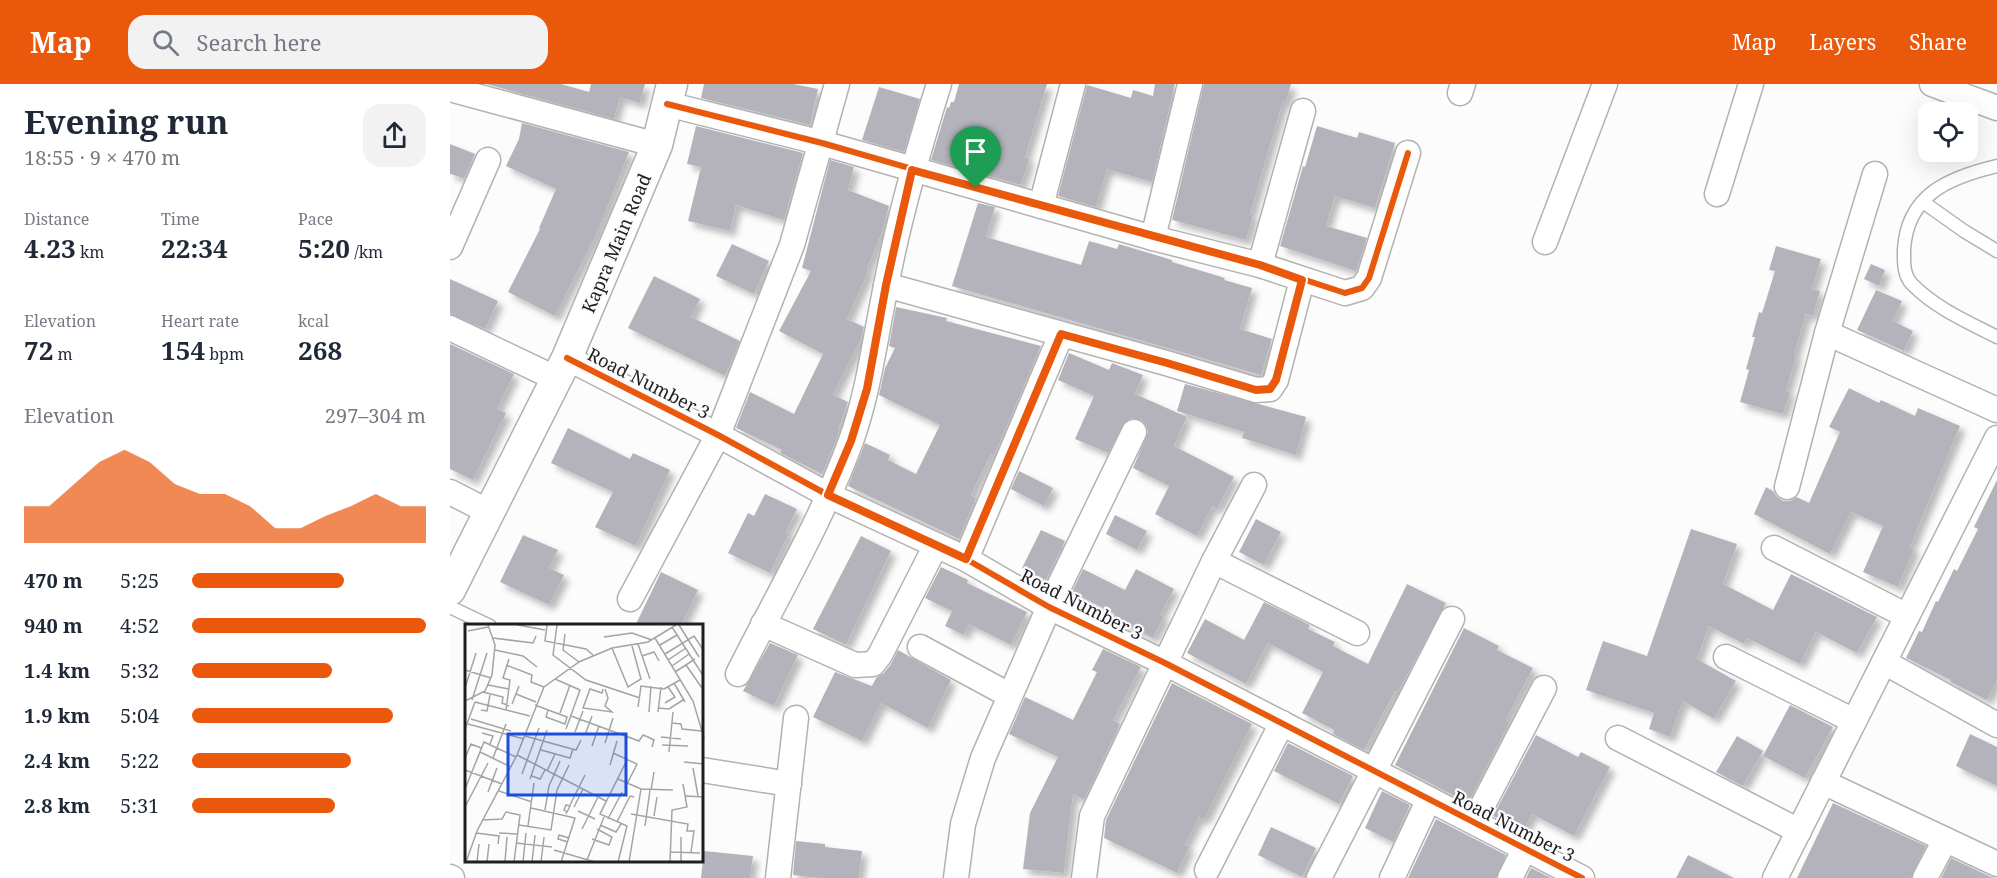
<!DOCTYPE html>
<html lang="en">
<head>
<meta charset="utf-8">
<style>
  :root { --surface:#fff; --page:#f2f2f3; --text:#1f2937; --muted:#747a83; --accent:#ea580c }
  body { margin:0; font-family:"Noto Serif",serif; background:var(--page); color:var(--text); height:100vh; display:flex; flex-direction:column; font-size:22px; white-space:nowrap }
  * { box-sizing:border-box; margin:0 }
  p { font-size:20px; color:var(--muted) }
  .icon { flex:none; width:33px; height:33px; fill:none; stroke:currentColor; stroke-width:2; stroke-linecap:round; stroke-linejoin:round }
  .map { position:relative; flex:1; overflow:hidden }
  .sheet { display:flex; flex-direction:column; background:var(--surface); width:450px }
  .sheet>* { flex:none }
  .buttons { position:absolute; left:1468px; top:18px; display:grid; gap:12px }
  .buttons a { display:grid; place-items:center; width:60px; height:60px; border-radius:12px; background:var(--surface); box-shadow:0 6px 24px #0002; font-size:30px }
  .pin { position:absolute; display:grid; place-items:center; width:51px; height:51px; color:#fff; margin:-62px -26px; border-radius:50% 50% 50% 0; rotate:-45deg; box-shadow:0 0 6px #0007 }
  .pin .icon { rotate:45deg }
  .round { display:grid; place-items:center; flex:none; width:63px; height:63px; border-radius:18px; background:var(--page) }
  .headline { display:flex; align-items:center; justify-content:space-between; height:102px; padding:0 24px }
  h1 { font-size:33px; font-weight:700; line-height:45px }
  .figures { display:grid; grid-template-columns:repeat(3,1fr); gap:9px; height:102px; padding:6px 24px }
  .figures div { display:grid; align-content:center }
  .figures b { font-size:26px; font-weight:700 }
  .figures small { font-size:16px; font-weight:400 }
  .figures p { font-size:16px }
  .chart { height:168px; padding:12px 24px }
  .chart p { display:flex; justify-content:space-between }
  .chart svg { width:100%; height:108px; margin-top:6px; fill:var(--accent); opacity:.7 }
  ul { padding:0 24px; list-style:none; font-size:20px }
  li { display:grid; grid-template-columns:96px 72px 1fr; align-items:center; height:45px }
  li i { height:15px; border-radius:8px; background:var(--accent) }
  header { display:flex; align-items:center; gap:36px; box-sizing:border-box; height:84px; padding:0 30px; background:var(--accent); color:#fff }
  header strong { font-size:28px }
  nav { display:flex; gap:33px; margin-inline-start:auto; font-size:21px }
  .search { width:420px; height:54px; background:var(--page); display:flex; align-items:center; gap:15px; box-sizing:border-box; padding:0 21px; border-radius:18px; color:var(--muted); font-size:22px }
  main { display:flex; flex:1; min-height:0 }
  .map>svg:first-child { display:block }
  .building { fill:#b4b3bc; filter:url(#shadow) }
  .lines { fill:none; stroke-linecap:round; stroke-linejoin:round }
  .service-casing { stroke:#b2b2b3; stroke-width:15 }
  .minor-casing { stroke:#b2b2b3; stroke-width:27 }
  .tertiary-casing { stroke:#b2b2b3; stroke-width:33 }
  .service { stroke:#fff; stroke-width:12 }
  .minor { stroke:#fff; stroke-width:24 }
  .tertiary { stroke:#fff; stroke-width:30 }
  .cycleway-casing { stroke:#fbfbfe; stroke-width:10 }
  .cycleway { stroke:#e8590c; stroke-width:6 }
  .route-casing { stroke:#fff; stroke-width:12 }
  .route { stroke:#ea580c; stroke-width:8 }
  .labels { text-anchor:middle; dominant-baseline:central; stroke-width:4.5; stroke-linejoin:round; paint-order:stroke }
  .street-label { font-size:18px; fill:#1f1f20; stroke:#fbfbfe }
  .inset-road { fill:none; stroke:#a4a4a5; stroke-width:1.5 }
  .view { fill:#1d4ed8; fill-opacity:0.15; stroke:#1d4ed8; stroke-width:3 }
  .inset-edge { fill:none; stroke:#1f1f20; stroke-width:3 }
</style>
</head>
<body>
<header>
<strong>Map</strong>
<div class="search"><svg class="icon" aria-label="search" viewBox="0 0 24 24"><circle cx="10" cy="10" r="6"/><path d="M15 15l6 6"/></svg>Search here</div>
<nav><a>Map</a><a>Layers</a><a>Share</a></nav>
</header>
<main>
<section class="sheet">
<div class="headline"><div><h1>Evening run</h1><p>18:55 · 9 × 470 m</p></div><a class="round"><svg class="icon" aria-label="share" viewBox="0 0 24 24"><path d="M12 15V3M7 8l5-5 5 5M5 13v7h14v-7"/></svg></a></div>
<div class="figures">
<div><p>Distance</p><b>4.23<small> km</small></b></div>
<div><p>Time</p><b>22:34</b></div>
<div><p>Pace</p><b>5:20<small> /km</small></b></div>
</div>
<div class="figures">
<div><p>Elevation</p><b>72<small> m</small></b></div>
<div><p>Heart rate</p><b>154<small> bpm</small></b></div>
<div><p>kcal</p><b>268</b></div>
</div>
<div class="chart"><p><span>Elevation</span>297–304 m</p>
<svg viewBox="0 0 160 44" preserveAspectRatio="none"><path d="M0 44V29L10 29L20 20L30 11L40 6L50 11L60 20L70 24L80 24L90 29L100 38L110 38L120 33L130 29L140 24L150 29L160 29V44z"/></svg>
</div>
<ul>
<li><b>470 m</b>5:25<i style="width:65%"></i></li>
<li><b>940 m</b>4:52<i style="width:100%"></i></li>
<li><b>1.4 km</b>5:32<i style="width:60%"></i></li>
<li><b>1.9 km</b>5:04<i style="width:86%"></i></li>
<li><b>2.4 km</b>5:22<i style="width:68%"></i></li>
<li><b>2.8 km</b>5:31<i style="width:61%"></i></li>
</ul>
</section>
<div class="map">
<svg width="1547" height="794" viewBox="0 0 1547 794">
  <defs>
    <filter id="shadow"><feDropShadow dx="5.5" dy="5.5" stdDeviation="3" flood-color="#0004"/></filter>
  </defs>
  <rect width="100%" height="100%" fill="#fcfcfd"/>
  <g class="building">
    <path d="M36,0H111L139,8L141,0H195L190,19L170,13L164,35Z"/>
    <path d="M254,0H343L368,5L360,41L251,14Z"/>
    <path d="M509,0H597L575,73L579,75L571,101L481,76L497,23L499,24L501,18H504Z"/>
    <path d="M705,0H725L702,98L657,85L646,123L608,112L637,1L681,14L683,6L703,12Z"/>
    <path d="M754,0H841L836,18L833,17L818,68L800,131H803L796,156L722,136Z"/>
    <path d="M429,3L470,15L454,68L412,56Z"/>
    <path d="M72,39L179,68L148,147L105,232L58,208L90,145L89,144L106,105L56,82L69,55Z"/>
    <path d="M246,42L353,69L334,136L286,121L280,147L238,137L251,83L237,80Z"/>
    <path d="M867,42L907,54L909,48L945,59L925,124L885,112L876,142L917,154L906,187L830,162L853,82L855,83Z"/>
    <path d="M0,60L25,70L14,94L0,90Z"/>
    <path d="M380,76L404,83L398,106L439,122L433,146L417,185L419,186L397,235L414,243L411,255L383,311L398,318L388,346L389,347L388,352L372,390L330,369L332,366L286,344L300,308L344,330L373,270L329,247L361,187L352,184Z"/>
    <path d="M528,119L545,123L536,153L631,181L639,157L667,165L669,160L722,176V178L775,194L774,196L802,204L790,245L822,255L811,291L502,202Z"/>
    <path d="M282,160L319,177L304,210L266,192Z"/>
    <path d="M1326,162L1371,175L1362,205L1370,207L1363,232L1356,230L1344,271L1346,272L1336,307L1340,308L1333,330L1290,318L1299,286L1296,285L1305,253H1302L1309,228L1312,229L1325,187L1319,186Z"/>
    <path d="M1421,180L1435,186L1429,202L1414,195Z"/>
    <path d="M204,192L250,215L241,233L290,257L275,292L178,244Z"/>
    <path d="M0,195L48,217L35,245L0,230Z"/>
    <path d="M1426,206L1452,217L1443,237L1463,247L1454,267L1407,246Z"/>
    <path d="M446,223L497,234L496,237L591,262L544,372L541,370L521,411L526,414L509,455L398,402L415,359L440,371L438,376L466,390L490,341L429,311L435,284L445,264L439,262Z"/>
    <path d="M0,260L64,290L47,325L56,329L23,396L0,385Z"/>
    <path d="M619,269L659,286L662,279L693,291L685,310L737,333L724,362L784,393L767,425L762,422L747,452L705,430L719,402L683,384L698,348L696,341L691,336L682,334L676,337L658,369L625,355L644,312L608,296Z"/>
    <path d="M735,300L856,333L846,371L792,354L794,348L727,327Z"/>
    <path d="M1399,304L1429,319L1431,316L1465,332L1468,324L1510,342L1460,463L1464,465L1448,503L1413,488L1433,442L1401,428L1380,470L1304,430L1316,403L1323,407L1327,413L1333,417H1340L1347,413L1359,419L1390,348L1379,343Z"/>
    <path d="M118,344L180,375L183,369L220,386L186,462L145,443L163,408L101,379Z"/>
    <path d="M569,387L603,404L594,422L561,405Z"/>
    <path d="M1547,396V596L1537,616L1500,598L1501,596L1456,574L1469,547L1472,548L1486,517L1488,518L1504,485L1507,487L1528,445L1524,443Z"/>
    <path d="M315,410L347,425L336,448L339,449L320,489L278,469L298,429L304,432Z"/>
    <path d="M665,431L697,447L687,466L656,450Z"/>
    <path d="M806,435L831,448L814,481L789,468Z"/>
    <path d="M1241,445L1287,460L1273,500L1323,526L1341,490L1427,533L1407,569L1366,548L1350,580L1297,554L1294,560L1259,542L1247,575L1286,597L1264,635L1233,617L1220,653L1199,645L1204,629L1136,606L1153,557L1197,572Z"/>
    <path d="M591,446L615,457L596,496L572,484Z"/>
    <path d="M73,451L108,466L99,484L114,491L99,521L50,498Z"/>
    <path d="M411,452L441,467L396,561L363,545Z"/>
    <path d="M491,483L518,496L517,499L577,528L561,561L519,540L514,551L495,542L502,527L475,514Z"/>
    <path d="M633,485L675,506L686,485L724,505L710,531L714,533L703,554L663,534L665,530L622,508Z"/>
    <path d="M211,488L248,506L231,542H185Z"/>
    <path d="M957,500L996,519L948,608L945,607L914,666L883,650L884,646L852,629L873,588L818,559L796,600L737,569L755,535L794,556L814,518L860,541L858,545L885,558L883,562L918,580Z"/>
    <path d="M1014,544L1049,562L1047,566L1083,584L1056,636L1060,638L1018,719L945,681Z"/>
    <path d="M320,559L348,571L324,622L293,607Z"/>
    <path d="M653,565L691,583L663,636L670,640L634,716L623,710L614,789L573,785L580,729L608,673L559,650L575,613L623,636L647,588L642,586Z"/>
    <path d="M448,566L501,596L478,644L431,619L412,657L363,633L385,588L422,602L426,594L434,589L441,580Z"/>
    <path d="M722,599L802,640L754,736L749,733L735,761L739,763L727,789L654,754L656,736Z"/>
    <path d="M1340,621L1383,643L1355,694L1313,672Z"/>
    <path d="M1520,650L1547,663V702L1506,682Z"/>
    <path d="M1086,651L1128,673L1131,668L1160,683L1124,752L1082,730L1073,748L1043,732Z"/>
    <path d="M1287,652L1313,667L1293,702L1266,688Z"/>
    <path d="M838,659L903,692L889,720L824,687Z"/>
    <path d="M932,707L960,721L943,758L915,744Z"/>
    <path d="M1383,719L1476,762L1461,794H1347Z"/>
    <path d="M986,735L1056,771L1046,794H958Z"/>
    <path d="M821,743L866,764L852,793L808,771Z"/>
    <path d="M346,757L375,760V763L412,767L409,794H370L343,791Z"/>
    <path d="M254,767L303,772L300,794H251Z"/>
    <path d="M1238,771L1284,794H1226Z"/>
    <path d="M1501,774L1541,793L1545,794H1491Z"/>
    <path d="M1081,784L1101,794H1076Z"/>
  </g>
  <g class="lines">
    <g class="service-casing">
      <g id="service">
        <path d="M1547,82C1500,93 1457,110 1454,166C1454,177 1453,191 1462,200C1485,224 1518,238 1547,253"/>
        <path d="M1473,118L1514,147L1547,167"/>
        <path d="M0,523L40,542"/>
      </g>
    </g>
    <g class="minor-casing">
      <g id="minor">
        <path d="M1482,0L1547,24"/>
        <path d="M0,5L207,61"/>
        <path d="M1010,9L1013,0"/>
        <path d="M217,20L372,59L703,154L810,181L895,209L912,204L919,194L958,69"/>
        <path d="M1267,110L1301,0"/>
        <path d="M591,122L623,0"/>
        <path d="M703,154L740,0"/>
        <path d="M1095,158L1155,0"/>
        <path d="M0,163L38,76"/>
        <path d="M810,181L853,27"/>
        <path d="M436,201L716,279L806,306L820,305L826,296L852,196"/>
        <path d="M0,244L107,295"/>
        <path d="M1377,249L1547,326"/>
        <path d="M117,274L268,351L378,411L516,475L599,523L715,579L1132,794"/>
        <path d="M1337,403L1377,249L1425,90"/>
        <path d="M0,408L41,429"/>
        <path d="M1324,464L1457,532"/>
        <path d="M516,475L611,251"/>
        <path d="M764,477L907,549"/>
        <path d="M180,515L268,351L342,161L387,0"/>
        <path d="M313,540L405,581L423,580L430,571L486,461"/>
        <path d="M470,563L559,611"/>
        <path d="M1276,573L1404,637"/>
        <path d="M1434,578L1547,641"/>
        <path d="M288,590C326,514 372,436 401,357C419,307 425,254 436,202C449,133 468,67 489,0"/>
        <path d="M1168,654L1349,747"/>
        <path d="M252,686L339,700"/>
        <path d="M1373,698L1547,780"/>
        <path d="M1024,738L1094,604"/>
        <path d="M757,786L832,639"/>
        <path d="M0,793L2,794"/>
        <path d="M328,794L346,634"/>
        <path d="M506,794L513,740L533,674L599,523L684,348"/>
        <path d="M634,794L642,732L764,477L804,401"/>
        <path d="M869,794L1002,535"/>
        <path d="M942,794L979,715"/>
        <path d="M1060,794L1075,764"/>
        <path d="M1325,794L1547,354"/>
        <path d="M1475,794L1495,756"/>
      </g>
    </g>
    <g class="tertiary-casing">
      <path id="tertiary" d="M0,506L117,274L207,61L222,0"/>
    </g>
    <use href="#service" class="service"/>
    <use href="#minor" class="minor"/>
    <use href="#tertiary" class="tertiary"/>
    <g class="cycleway-casing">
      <g id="cycleway">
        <path d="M217,20L372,59L703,154L810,181L895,209L912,204L919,194L958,69"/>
        <path d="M117,274L268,351L378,411L516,475L599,523L715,579L1132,794"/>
      </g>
    </g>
    <use href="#cycleway" class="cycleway"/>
  </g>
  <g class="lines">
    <g class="route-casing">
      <path id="route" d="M462,86L810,181L852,196L826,296L820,305L806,306L717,279L611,250L516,475L378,411L401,357L417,305L436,201Z"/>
    </g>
    <use href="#route" class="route"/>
  </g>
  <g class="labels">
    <g class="street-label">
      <text transform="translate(166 159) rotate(-67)">Kapra Main Road</text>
      <text transform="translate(199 299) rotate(27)">Road Number 3</text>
      <text transform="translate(632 520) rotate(27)">Road Number 3</text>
      <text transform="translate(1064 742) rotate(27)">Road Number 3</text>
    </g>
  </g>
  <g transform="translate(15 540)">
    <rect width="238" height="238" fill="#fcfcfd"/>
    <path class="inset-road" d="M53,1L80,6M82,1L80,17L121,25L128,31M92,1L88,31L121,56L175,74M214,1L234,33M207,3L239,53M3,7L23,3M100,10L98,26L114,38M139,13L167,9L187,16M28,14L68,19L71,12M190,14L228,77L239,114M173,20L185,55M195,21L212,11M147,24L163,63L176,55L167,22M30,26L58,32L72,43M200,30L229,12L239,27M177,32L189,28L194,37M203,36L221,24M41,41L67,51L66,58L79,63M221,41L237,64M207,42L224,30M0,46L26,54M210,48L230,35M90,55L115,66L101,105M209,59L220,78M1,61L11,29M23,61L44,65M138,65L137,69L125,65L118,84L147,88L140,82L143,74L140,65M18,68L38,73L37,79L44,82M51,70L71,78M7,76L22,29M0,77L20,67L27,51L30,21L23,1M10,78L65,92M200,79L210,73L203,63M47,80L54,62M70,81L102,93L100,100L81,93L83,86M173,83L176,62L199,65L215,56M193,84L204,85L218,76M16,86L22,87L25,71M41,86L45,56L38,54L44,35M184,88L186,62M193,88L196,63M95,89L105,61M106,92L174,117L178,111L183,113L189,116L187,123M6,95L46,107M207,99L216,100L217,105L237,107M3,100L59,115M0,105L10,78M110,108L118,87M17,109L28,112L25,120M120,111L127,92M60,112L111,126L116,116M196,113L216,115M140,119L148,94M197,121L223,122M127,122L134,102M76,126L105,134L108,125M15,128L46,143M204,128L208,88M148,129L172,140L162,160M52,131L141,177M0,134L6,120L16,124M28,134L41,100M219,138L239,140M145,141L152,117M228,144L233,172M0,146L37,160M82,147L90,130M57,150L74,104M67,152L75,155L80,146M65,155L82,106M153,155L176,165L208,166M0,165L19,118L51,133M186,166L189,148M34,167L67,178M23,168L32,144M221,172L239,173M105,181L120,151M0,183L23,139M109,183L118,165M66,184L110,194L96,238M80,186L84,162L95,137M113,187L130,195M101,190L105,182L101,181L99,186L102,188M166,190L223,200L222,207H229L226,228M189,192L192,173M143,195L157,168M17,196L37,195L41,188L55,191L49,238M152,198L165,172L169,173M54,201L86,206L92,166L104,141M135,201L151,208L156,200M63,202L69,159M180,202L185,166M117,205L133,173M11,209L34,212L33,220M34,209L52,210M127,215L144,221L147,213L132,205M103,218L93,215L94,211L104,214M51,219L87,223M89,226L130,238M205,228L235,229M122,236L139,193M1,238L12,207L52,131L79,63L114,38L147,24L183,18L211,1M12,238L14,220M22,238L24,220M40,238L42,213M58,238L61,209M67,238L70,211M76,238L79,213M153,238L162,202L135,190L162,136M164,238L176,165M205,238L207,186L222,183L218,160M216,238V213"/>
    <path class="view" d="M43,110H161V171H43Z"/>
    <rect width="238" height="238" class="inset-edge"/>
  </g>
</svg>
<div class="buttons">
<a><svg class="icon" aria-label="locate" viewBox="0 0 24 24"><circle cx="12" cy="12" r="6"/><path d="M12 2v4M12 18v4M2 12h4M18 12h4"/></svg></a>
</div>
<div class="pin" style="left:526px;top:104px;background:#1e9e55"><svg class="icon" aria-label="arrive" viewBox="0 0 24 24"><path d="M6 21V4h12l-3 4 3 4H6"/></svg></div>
</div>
</main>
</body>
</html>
